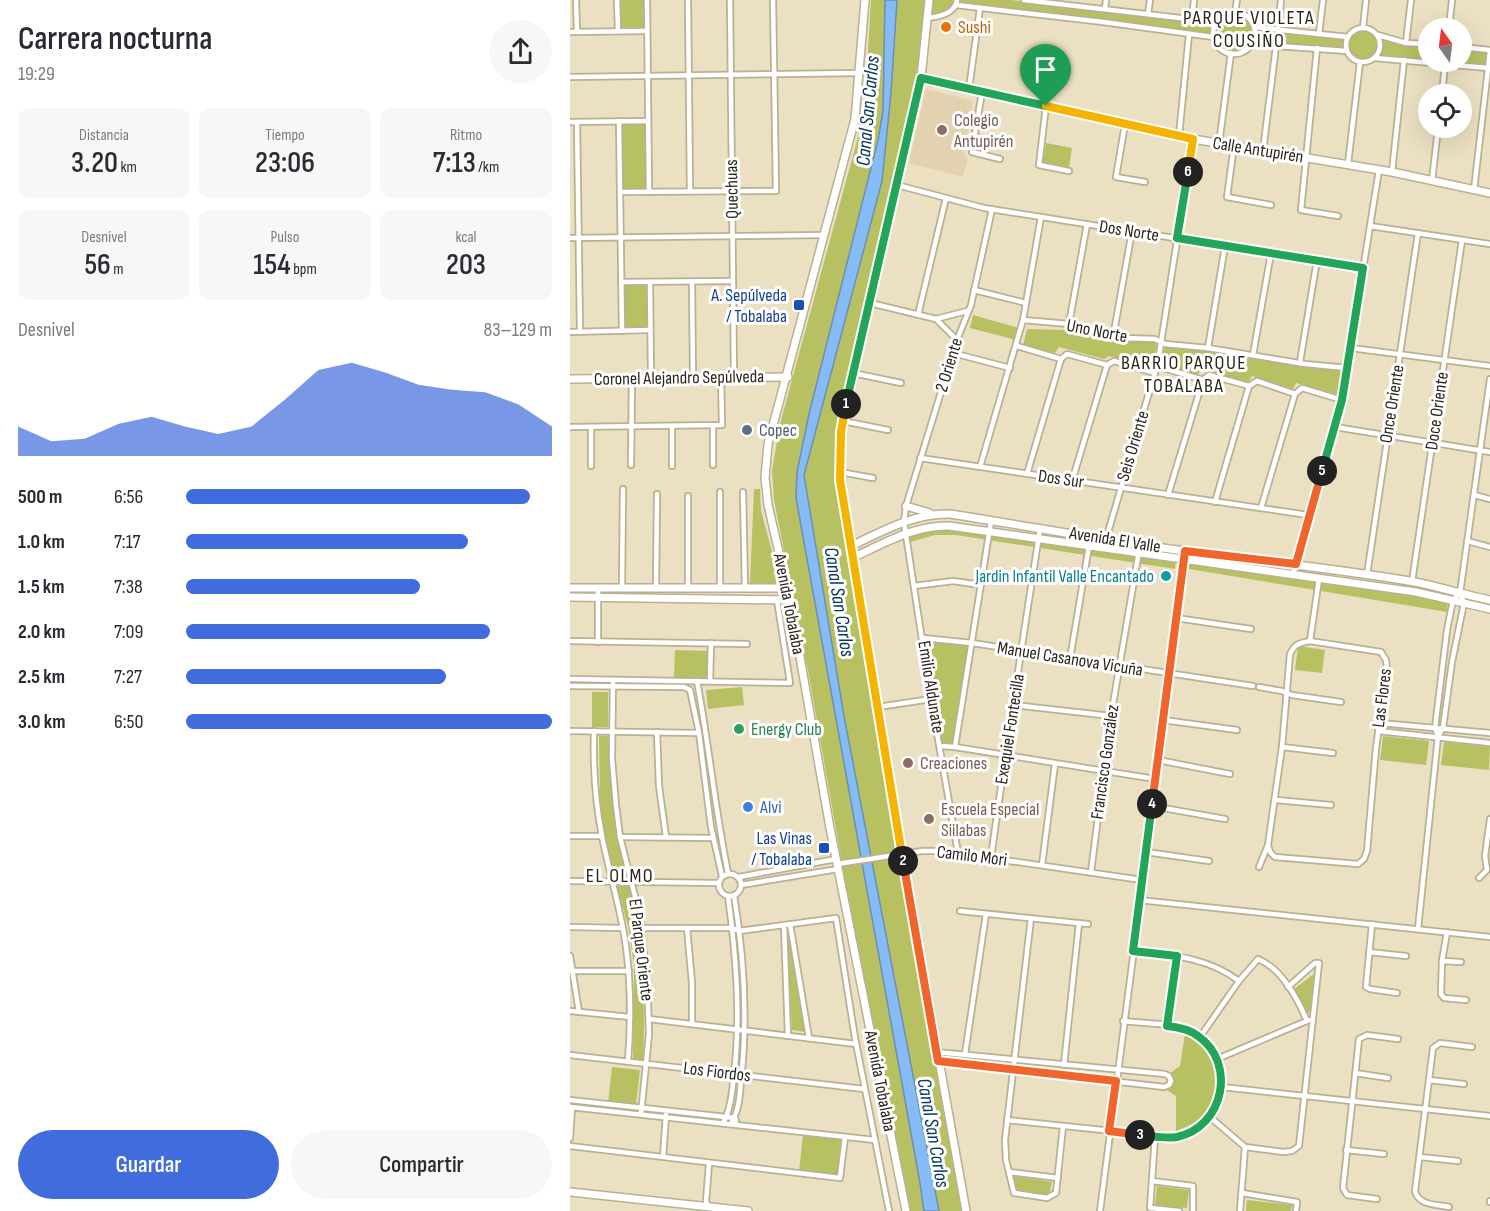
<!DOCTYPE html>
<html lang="es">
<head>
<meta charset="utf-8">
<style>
  :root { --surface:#fff; --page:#f7f7f7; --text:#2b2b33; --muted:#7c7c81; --accent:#416cdd }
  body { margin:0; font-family:"Sofia Sans Condensed",sans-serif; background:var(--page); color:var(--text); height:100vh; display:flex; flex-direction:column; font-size:22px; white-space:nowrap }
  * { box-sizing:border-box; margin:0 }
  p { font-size:20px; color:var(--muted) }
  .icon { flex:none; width:33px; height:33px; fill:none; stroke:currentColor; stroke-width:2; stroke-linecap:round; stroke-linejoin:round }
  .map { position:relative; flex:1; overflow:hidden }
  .drawer { display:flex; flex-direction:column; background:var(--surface); width:570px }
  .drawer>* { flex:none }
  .needle { width:39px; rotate:346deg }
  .fabs { position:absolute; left:848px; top:18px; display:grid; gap:12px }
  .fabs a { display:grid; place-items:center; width:54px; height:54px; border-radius:50%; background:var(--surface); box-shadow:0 6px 24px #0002; font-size:30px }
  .pin { position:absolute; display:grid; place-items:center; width:51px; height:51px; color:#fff; margin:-62px -26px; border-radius:50% 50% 50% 0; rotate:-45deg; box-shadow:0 0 6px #0007 }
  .pin .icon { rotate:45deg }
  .km { position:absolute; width:30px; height:30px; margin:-15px; border-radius:50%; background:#222; color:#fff; font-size:16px; line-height:30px; text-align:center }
  .round { display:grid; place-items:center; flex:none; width:63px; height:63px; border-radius:32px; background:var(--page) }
  .overview { display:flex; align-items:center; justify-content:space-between; height:102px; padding:0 18px }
  h1 { font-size:33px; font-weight:600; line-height:45px }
  .metrics { display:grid; grid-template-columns:repeat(3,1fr); gap:9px; height:102px; padding:6px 18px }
  .metrics div { display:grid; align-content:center; border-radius:12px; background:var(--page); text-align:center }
  .metrics b { font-size:30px; font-weight:600 }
  .metrics small { font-size:16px; font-weight:400 }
  .metrics p { font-size:16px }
  .chart { height:168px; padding:12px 18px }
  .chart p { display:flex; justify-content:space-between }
  .chart svg { width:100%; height:108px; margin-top:6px; fill:var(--accent); opacity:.7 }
  .cta { display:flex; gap:12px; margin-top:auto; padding:12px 18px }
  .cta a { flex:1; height:69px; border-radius:36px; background:var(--accent); color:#fff; font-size:24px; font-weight:600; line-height:69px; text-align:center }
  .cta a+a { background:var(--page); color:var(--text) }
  ul { padding:0 18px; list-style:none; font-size:20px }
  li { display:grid; grid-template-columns:96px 72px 1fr; align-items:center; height:45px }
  li i { height:15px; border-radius:8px; background:var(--accent) }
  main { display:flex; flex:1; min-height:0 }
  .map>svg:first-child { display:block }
  .built { fill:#e2d2af }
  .green { fill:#b7c162 }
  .water { fill:#87bbf5; stroke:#6b8eb4; stroke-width:1.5 }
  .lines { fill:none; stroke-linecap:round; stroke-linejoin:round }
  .street-casing { stroke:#bbaf94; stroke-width:8 }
  .secondary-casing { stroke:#bbaf94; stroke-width:10 }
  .street { stroke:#fff; stroke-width:4.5 }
  .secondary { stroke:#fff; stroke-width:7 }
  .split-1-casing { stroke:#fff; stroke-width:12 }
  .split-2-casing { stroke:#fff; stroke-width:12 }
  .split-3-casing { stroke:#fff; stroke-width:12 }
  .split-4-casing { stroke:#fff; stroke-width:12 }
  .split-5-casing { stroke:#fff; stroke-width:12 }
  .split-6-casing { stroke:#fff; stroke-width:12 }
  .split-7-casing { stroke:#fff; stroke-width:12 }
  .split-1 { stroke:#22a559; stroke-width:8 }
  .split-2 { stroke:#f5b400; stroke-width:8 }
  .split-3 { stroke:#f0652b; stroke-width:8 }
  .split-4 { stroke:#22a559; stroke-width:8 }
  .split-5 { stroke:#f0652b; stroke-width:8 }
  .split-6 { stroke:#22a559; stroke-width:8 }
  .split-7 { stroke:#f5b400; stroke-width:8 }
  .food-dot { fill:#e8710a; stroke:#fff; stroke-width:2 }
  .education-dot { fill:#8d6e63; stroke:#fff; stroke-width:2 }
  .transit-dot { fill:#1a4fb4; stroke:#fff; stroke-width:2 }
  .service-dot { fill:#5c6f8a; stroke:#fff; stroke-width:2 }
  .culture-dot { fill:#0f9aa8; stroke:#fff; stroke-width:2 }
  .leisure-dot { fill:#2e9e5b; stroke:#fff; stroke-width:2 }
  .shop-dot { fill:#3f7fe0; stroke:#fff; stroke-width:2 }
  .labels { text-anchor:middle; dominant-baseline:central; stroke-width:6; stroke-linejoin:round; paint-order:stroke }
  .food-label { font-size:18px; fill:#c56008; stroke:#fff; text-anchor:start }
  .education-label { font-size:18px; fill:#785e54; stroke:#fff; text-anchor:start }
  .street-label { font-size:18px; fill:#2b261b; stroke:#fff }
  .transit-label { font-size:18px; fill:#164399; stroke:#fff; text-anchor:end }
  .service-label { font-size:18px; fill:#4e5e75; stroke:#fff; text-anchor:start }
  .culture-label { font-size:18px; fill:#0d838f; stroke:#fff; text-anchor:end }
  .leisure-label { font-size:18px; fill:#27864d; stroke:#fff; text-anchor:start }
  .shop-label { font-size:18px; fill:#366cbe; stroke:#fff; text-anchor:start }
  .neighbourhood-label { font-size:20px; letter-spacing:1.5px; fill:#2b261b; stroke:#fff }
  .water-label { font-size:20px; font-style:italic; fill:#073865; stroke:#fff }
</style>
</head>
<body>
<main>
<section class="drawer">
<div class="overview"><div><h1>Carrera nocturna</h1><p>19:29</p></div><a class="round"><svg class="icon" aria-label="share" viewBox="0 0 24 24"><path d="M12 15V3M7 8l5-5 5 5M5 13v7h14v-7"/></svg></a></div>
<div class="metrics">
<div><p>Distancia</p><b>3.20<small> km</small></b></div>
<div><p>Tiempo</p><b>23:06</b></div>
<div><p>Ritmo</p><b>7:13<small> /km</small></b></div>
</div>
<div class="metrics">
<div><p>Desnivel</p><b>56<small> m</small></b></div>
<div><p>Pulso</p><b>154<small> bpm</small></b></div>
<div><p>kcal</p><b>203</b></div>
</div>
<div class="chart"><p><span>Desnivel</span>83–129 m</p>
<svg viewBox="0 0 160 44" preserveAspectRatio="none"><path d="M0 44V32L10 38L20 37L30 31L40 28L50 32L60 35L70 32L80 21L90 9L100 6L110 10L120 15L130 17L140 18L150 23L160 32V44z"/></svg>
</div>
<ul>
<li><b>500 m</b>6:56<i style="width:94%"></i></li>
<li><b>1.0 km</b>7:17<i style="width:77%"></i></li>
<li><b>1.5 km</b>7:38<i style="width:64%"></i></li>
<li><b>2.0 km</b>7:09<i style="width:83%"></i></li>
<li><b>2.5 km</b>7:27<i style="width:71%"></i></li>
<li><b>3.0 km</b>6:50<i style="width:100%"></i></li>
</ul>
<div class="cta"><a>Guardar</a><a>Compartir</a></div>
</section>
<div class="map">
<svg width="920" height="1211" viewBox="0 0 920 1211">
  <rect width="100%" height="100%" fill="#ece0c3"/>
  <path class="built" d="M356,89L401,100L402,104L394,156L398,158L393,177L339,163Z"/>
  <g class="green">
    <path d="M50,0H73L74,27H51Z"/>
    <path d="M301,0H315L313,111L308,140L239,414L226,498L350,1183L354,1211H340L304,1045L239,676L204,500L202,471L210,424L294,115Z"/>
    <path d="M327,0H356C346,100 322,199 298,297C284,351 268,405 265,461C264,483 272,506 276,528C283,562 287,597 292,632C320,826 358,1018 393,1211H369L274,716L234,475L312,181L321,93Z"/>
    <path d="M362,0H442L647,23C660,11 673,12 682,28L779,38L785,32L793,30L805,36L836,45L858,47V61L803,56C794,63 784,60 778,51L680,43C667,55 653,52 645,37L385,3C377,11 371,13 360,14Z"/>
    <path d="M891,50L920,52V67L860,62H891Z"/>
    <path d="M52,124H75L76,188L53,189Z"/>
    <path d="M476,143L502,148L499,167L473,162Z"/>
    <path d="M78,284L79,327L53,328L52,285Z"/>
    <path d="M403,315L449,328L446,340L400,328Z"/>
    <path d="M457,329L495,330L499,332L543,338L547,340L587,343L582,366L539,356L534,359L489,347L485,353L453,346Z"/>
    <path d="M595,345L774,372L769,395L726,383L723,389L682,376L678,383L631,368L628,376L591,366Z"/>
    <path d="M184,489H190L191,511L210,581L205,584L180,583Z"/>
    <path d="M364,526L606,559L605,569L386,535H365L337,543L336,533Z"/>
    <path d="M614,560L749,579L878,601L877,612L613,568Z"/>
    <path d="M353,638L402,643L385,747L370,746Z"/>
    <path d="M728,646L755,650L752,673L725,670Z"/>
    <path d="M105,650L138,651V678L104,677Z"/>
    <path d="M172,687L174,705L138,709L136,690Z"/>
    <rect x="22" y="692" width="16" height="35"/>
    <path d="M29,736H38C41,786 45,829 57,878L46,880L34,837L30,797Z"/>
    <path d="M813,736L859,741L856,765L810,760Z"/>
    <path d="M874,742L920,747L919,770L871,765Z"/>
    <path d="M59,885C72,945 76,1001 73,1062L63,1061L64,966L58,926L47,886Z"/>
    <path d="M217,928L235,1032L222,1030Z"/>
    <path d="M744,974L741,1012L737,1014L724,989Z"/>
    <path d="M615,1033C640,1050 657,1073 641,1103C639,1107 637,1112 634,1115C626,1123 616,1127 606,1131V1096L597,1090L599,1074L610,1066Z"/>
    <path d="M42,1067L70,1070L66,1105L38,1103Z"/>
    <path d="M233,1134L271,1139L267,1176L229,1172Z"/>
    <path d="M443,1176L482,1182L479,1195L450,1192L445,1188Z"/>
    <path d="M587,1186L619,1190L617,1208L585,1205Z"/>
    <path d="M677,1200L722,1205L721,1211H676Z"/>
  </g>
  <path class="water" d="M315,0H327L321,93L312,181L234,475L274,716L369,1211H354L350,1183L226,498L227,472L239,414L308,140L313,111Z"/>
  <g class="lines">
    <g class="street-casing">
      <g id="street">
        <path d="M6,0L7,32"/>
        <path d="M47,0L48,31"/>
        <path d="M77,0L79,192"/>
        <path d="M118,0L120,191"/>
        <path d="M160,0L164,377"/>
        <path d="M454,0L645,22"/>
        <path d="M386,5L533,22L643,37"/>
        <path d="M535,9L536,0"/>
        <path d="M665,12L667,0"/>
        <circle cx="664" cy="33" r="21"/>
        <path d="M578,14L580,0"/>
        <path d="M357,18C369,17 385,14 387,0"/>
        <path d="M622,19L624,0"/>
        <path d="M684,27L778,37"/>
        <circle cx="793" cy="45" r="17"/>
        <path d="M793,28L796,0"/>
        <path d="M879,28L882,0"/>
        <path d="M708,30L711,0"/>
        <path d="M0,32L77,31"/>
        <path d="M749,34L753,0"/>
        <path d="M808,35L836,43L858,44"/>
        <path d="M836,43L841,0"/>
        <path d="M681,44L777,51"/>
        <path d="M891,47L920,50"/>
        <path d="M747,48L731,210L768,216"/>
        <path d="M805,58L918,68"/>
        <path d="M0,77L290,73"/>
        <path d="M399,89L410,8"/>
        <path d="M412,92L402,152L430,159"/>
        <path d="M872,94L875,64"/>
        <path d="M476,106L469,165L499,171"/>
        <path d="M49,121L52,331"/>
        <path d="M0,122L78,121"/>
        <path d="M7,122L10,331"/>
        <path d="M555,124L546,177L575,182"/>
        <path d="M609,136L619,34"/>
        <path d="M649,144L661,53"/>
        <path d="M664,146L657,197L701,205"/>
        <path d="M693,151L706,46"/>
        <path d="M778,164L790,62"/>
        <path d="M822,172L834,60"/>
        <path d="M862,181L868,128"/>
        <path d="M327,185L414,208L793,268"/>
        <path d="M904,190L920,51"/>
        <path d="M50,192L206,191L203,0"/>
        <path d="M800,226L920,244"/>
        <path d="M0,238L255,235"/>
        <path d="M51,282L163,281"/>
        <path d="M80,282L81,378"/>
        <path d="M122,282L123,378"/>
        <path d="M404,290L456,303"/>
        <path d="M300,303L366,319L397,311"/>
        <path d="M348,315L376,198"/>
        <path d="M366,319L387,340"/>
        <path d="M453,320L499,324L504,327L544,332L547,336L552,338L585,339L595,344L638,348L735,364L777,368"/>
        <path d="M499,324L517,224"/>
        <path d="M0,332L80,330"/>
        <path d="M544,332L562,231"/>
        <path d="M447,346L491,359"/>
        <path d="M638,348L655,246"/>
        <path d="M781,348L920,366"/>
        <path d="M383,353L440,368"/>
        <path d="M683,355L701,253"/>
        <path d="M491,359L497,354L537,365L544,361L585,373"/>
        <path d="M730,362L747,260"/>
        <path d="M587,366L633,380"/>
        <path d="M283,373L331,383"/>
        <path d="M633,380L639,375L679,386L687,381L725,394"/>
        <path d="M725,394L732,388L772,400"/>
        <path d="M273,421L318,430"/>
        <path d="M143,425V465"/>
        <path d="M0,427L152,425L151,377"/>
        <path d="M21,427V466"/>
        <path d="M765,427L920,452"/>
        <path d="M350,458L738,515"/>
        <path d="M61,465L62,378"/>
        <path d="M102,466V426"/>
        <path d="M410,467L453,320L471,217"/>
        <path d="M270,472L303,478"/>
        <path d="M457,474L491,359"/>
        <path d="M502,481L537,365"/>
        <path d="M150,492V588"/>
        <path d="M173,492L175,588"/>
        <path d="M598,495L633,380"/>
        <path d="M904,495L920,499"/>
        <path d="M118,496V588"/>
        <path d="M645,502L679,386"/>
        <path d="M691,508L725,394"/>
        <path d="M536,539L588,362L623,139"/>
        <path d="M897,541L920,547"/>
        <path d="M723,575L772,400L809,170"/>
        <path d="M797,575L848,233"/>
        <path d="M842,582L892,240"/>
        <path d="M344,586L383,581L411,585"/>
        <path d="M28,588V642"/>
        <path d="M52,588L53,489"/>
        <path d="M86,588L87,494"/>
        <path d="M606,618L681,629"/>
        <path d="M353,638L402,643L683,686"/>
        <path d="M0,641L177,644"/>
        <path d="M740,641L811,652L816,660L817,669L806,748L797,851L794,859L788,864L705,857L700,852L698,845L712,747L720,654C725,644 729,643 740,641Z"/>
        <path d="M740,641L749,579"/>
        <path d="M500,659L519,546"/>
        <path d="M0,679L220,683L207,600"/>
        <path d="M43,680L42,759L46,805L50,837L69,912L77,976L79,1034L71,1114"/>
        <path d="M127,681C139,745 145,810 158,873"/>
        <path d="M140,681L141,643"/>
        <path d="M0,686L114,687L120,690L129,733L141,827L152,876"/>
        <path d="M689,687L712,691L722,695L771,702"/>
        <path d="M444,705L541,716"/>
        <path d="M308,707L361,699"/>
        <path d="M593,720L667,730"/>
        <path d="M810,723L920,733"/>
        <path d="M0,731L129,733"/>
        <path d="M24,731C23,766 25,801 32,836C39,873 51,909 56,947C61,985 61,1023 58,1061"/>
        <path d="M808,731L920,743"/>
        <path d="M87,732L89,786L96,837"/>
        <path d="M868,736L865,728L877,630L883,600L890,593"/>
        <path d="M370,746L385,747L585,779"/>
        <path d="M385,747L421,521"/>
        <path d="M712,747L763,753"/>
        <path d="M588,760L660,774"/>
        <path d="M706,800L761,805"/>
        <path d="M582,806L655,819"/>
        <path d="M0,836H32"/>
        <path d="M50,837L143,838"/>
        <path d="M576,852L639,861"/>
        <path d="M388,853L361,699L334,522L336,506L387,340L401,305L422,209"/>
        <path d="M421,858C436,748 453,638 470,529"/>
        <path d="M267,864L352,851H371L572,880"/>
        <path d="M472,865L485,764"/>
        <path d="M689,867L698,845"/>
        <path d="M521,872L541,716L570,545"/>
        <circle cx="160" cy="885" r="11"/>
        <path d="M169,877L266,859"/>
        <path d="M909,878L917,870L915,856L920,819"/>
        <path d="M0,881L148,883"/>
        <path d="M171,885L268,869"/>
        <path d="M569,900L920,937"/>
        <path d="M390,911L518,924"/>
        <path d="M461,918L435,1140L436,1160L444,1193L477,1198L486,1193L493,1126"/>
        <path d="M220,924L239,1038"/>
        <path d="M802,924L796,987L800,989L827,993"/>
        <path d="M214,925L218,1036"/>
        <path d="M0,927L53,928"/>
        <path d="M72,928H162L169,931L266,918L285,1038L319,1211"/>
        <path d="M117,928L122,983V1024"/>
        <path d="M848,929L868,736L873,728L882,662L894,603L890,593L920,379"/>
        <path d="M877,932L872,961L871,994L874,998L896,1000"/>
        <path d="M563,951C600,955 638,957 669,981"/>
        <path d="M799,952L836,956"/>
        <path d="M0,956L9,1012"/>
        <path d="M872,961L891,962"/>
        <path d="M2,971H59"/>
        <path d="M0,1011L60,1017"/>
        <path d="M79,1019L286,1044"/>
        <path d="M597,1026L607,956"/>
        <path d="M630,1037L669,981L688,959C711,968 728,999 737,1021"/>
        <path d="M366,1052L595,1074L599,1076L601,1081L599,1085L594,1087L368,1061"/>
        <path d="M395,1054L416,914"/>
        <path d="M0,1055L294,1089"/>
        <path d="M647,1059L739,1020"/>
        <path d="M494,1065L509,923"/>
        <path d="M785,1073L818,1078"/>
        <path d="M859,1080L894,1084"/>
        <path d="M652,1087L920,1116"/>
        <path d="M0,1100L156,1117L165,1118L166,1121"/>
        <path d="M0,1107L305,1140"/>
        <path d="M640,1117L675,1147L713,1152L722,1151L729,1146L749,963H745L718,987"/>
        <path d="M437,1120L600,1137C652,1131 673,1062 626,1034C605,1022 577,1024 553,1021"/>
        <path d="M153,1123C161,1109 162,1091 164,1075C171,1015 166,955 158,896"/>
        <path d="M161,1124C169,1111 170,1095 171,1080C178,1018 174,956 164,895"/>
        <path d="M585,1137L580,1208L609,1211"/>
        <path d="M0,1138L2,1107"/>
        <path d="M0,1146L270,1178L275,1137"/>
        <path d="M776,1150L814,1154"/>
        <path d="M93,1157L96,1115"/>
        <path d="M850,1157L888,1161"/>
        <path d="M439,1172L488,1178"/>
        <path d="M582,1181L623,1186V1211"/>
        <path d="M672,1193L727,1202L726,1211"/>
        <path d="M807,1199L777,1195L773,1188L789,1039L797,1035L828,1039"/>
        <path d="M920,1201V1202"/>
        <path d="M138,1207L136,1201L139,1164"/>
        <path d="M879,1207C866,1204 849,1206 845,1191L863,1048L870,1043L902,1047"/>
        <path d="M530,1211L615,557"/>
        <path d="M670,1211L675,1147"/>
      </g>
    </g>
    <g class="secondary-casing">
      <g id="secondary">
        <path d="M295,0L285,119L198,444L195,478L198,505L220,600L260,828L336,1211"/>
        <path d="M359,0L351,78L273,421L269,462L272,494L332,854L396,1211"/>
        <path d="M351,78L623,139L822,172L920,193"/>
        <path d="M0,379L218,377"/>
        <path d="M336,506L360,513"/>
        <path d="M281,546C313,531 344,513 380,514C458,526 536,541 615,551C691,561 769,569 845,582C870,587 895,595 920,600"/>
        <path d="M282,558C313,544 344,525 379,526L846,592L920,609"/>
        <path d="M0,588H218"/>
        <path d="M0,597L220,600"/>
        <path d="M0,1192L178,1211"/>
      </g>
    </g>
    <use href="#street" class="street"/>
    <use href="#secondary" class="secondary"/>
  </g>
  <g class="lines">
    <g class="split-1-casing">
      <path id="split-1" d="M276,404L351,78L476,106"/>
    </g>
    <g class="split-2-casing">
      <path id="split-2" d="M276,404L271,432L270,480L333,861"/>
    </g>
    <g class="split-3-casing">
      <path id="split-3" d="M333,861L368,1061L546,1081L539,1131L570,1135"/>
    </g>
    <g class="split-4-casing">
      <path id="split-4" d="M570,1135C582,1136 595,1139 607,1137C654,1127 667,1063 628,1036C619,1029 608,1027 597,1026L607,956L563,951L582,804"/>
    </g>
    <g class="split-5-casing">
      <path id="split-5" d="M582,804L615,551L726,564L752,471"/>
    </g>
    <g class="split-6-casing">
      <path id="split-6" d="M618,172L607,238L793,268L772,400L752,471"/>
    </g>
    <g class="split-7-casing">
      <path id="split-7" d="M476,106L623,139L618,172"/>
    </g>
    <use href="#split-1" class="split-1"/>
    <use href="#split-2" class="split-2"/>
    <use href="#split-3" class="split-3"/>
    <use href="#split-4" class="split-4"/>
    <use href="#split-5" class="split-5"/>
    <use href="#split-6" class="split-6"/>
    <use href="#split-7" class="split-7"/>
  </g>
  <circle class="food-dot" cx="376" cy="27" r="6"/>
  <g class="education-dot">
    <circle cx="372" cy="130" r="6"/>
    <circle cx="338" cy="763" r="6"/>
    <circle cx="359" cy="819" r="6"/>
  </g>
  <g class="transit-dot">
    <rect x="223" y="299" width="12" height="12" rx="3"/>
    <rect x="248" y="842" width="12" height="12" rx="3"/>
  </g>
  <circle class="service-dot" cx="177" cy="430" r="6"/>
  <circle class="culture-dot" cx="596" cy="576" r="6"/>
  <circle class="leisure-dot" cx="169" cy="729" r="6"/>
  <circle class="shop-dot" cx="178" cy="807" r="6"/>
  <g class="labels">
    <g class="food-label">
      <text x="388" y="27">Sushi</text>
    </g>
    <g class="education-label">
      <text x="384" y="120">Colegio<tspan x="384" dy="21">Antupirén</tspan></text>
      <text x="350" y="763">Creaciones</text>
      <text x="371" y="809">Escuela Especial<tspan x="371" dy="21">Siilabas</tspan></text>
    </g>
    <g class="street-label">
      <text transform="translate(688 150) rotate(9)">Calle Antupirén</text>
      <text transform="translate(162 189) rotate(-91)">Quechuas</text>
      <text transform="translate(559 231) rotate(9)">Dos Norte</text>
      <text transform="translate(527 331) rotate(11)">Uno Norte</text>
      <text transform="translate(379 365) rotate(-73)">2 Oriente</text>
      <text transform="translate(109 378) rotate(-1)">Coronel Alejandro Sepúlveda</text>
      <text transform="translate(822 404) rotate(-81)">Once Oriente</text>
      <text transform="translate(867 411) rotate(-82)">Doce Oriente</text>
      <text transform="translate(563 446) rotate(-73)">Seis Oriente</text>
      <text transform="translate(491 479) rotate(8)">Dos Sur</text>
      <text transform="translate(545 540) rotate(9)">Avenida El Valle</text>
      <text transform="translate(219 604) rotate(79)">Avenida Tobalaba</text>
      <text transform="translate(500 659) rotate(9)">Manuel Casanova Vicuña</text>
      <text transform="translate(361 687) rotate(81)">Emilio Aldunate</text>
      <text transform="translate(812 698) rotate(-83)">Las Flores</text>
      <text transform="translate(440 729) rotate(-81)">Exequiel Fontecilla</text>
      <text transform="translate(535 762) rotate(-82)">Francisco González</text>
      <text transform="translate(402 856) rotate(7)">Camilo Mori</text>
      <text transform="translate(71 950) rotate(83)">El Parque Oriente</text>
      <text transform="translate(147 1072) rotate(7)">Los Fiordos</text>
      <text transform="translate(310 1081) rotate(79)">Avenida Tobalaba</text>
    </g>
    <g class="transit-label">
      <text x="217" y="295">A. Sepúlveda<tspan x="217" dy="21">/ Tobalaba</tspan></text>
      <text x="242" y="838">Las Vinas<tspan x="242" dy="21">/ Tobalaba</tspan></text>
    </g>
    <g class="service-label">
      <text x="189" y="430">Copec</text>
    </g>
    <g class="culture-label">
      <text x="584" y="576">Jardin Infantil Valle Encantado</text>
    </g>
    <g class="leisure-label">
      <text x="181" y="729">Energy Club</text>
    </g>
    <g class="shop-label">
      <text x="190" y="807">Alvi</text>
    </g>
    <g class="neighbourhood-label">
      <text x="679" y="18">PARQUE VIOLETA<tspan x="679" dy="23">COUSIÑO</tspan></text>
      <text x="614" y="363">BARRIO PARQUE<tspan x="614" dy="23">TOBALABA</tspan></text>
      <text x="50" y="876">EL OLMO</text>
    </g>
    <g class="water-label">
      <text transform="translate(298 111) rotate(-85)">Canal San Carlos</text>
      <text transform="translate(269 602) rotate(81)">Canal San Carlos</text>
      <text transform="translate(363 1133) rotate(80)">Canal San Carlos</text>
    </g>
  </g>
</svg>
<div class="fabs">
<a><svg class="needle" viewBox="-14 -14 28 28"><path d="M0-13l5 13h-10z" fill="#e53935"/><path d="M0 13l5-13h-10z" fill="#7c7c81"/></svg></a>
<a><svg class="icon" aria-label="locate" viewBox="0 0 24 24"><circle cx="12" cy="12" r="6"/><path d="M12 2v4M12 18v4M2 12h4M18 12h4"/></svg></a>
</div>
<div class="pin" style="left:476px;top:106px;background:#1e9e55"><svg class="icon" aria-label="arrive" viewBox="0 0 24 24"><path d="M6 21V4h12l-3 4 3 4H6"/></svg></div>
<b class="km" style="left:276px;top:404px">1</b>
<b class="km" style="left:333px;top:861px">2</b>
<b class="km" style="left:570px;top:1135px">3</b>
<b class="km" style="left:582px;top:804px">4</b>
<b class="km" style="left:752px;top:471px">5</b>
<b class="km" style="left:618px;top:172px">6</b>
</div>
</main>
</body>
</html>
